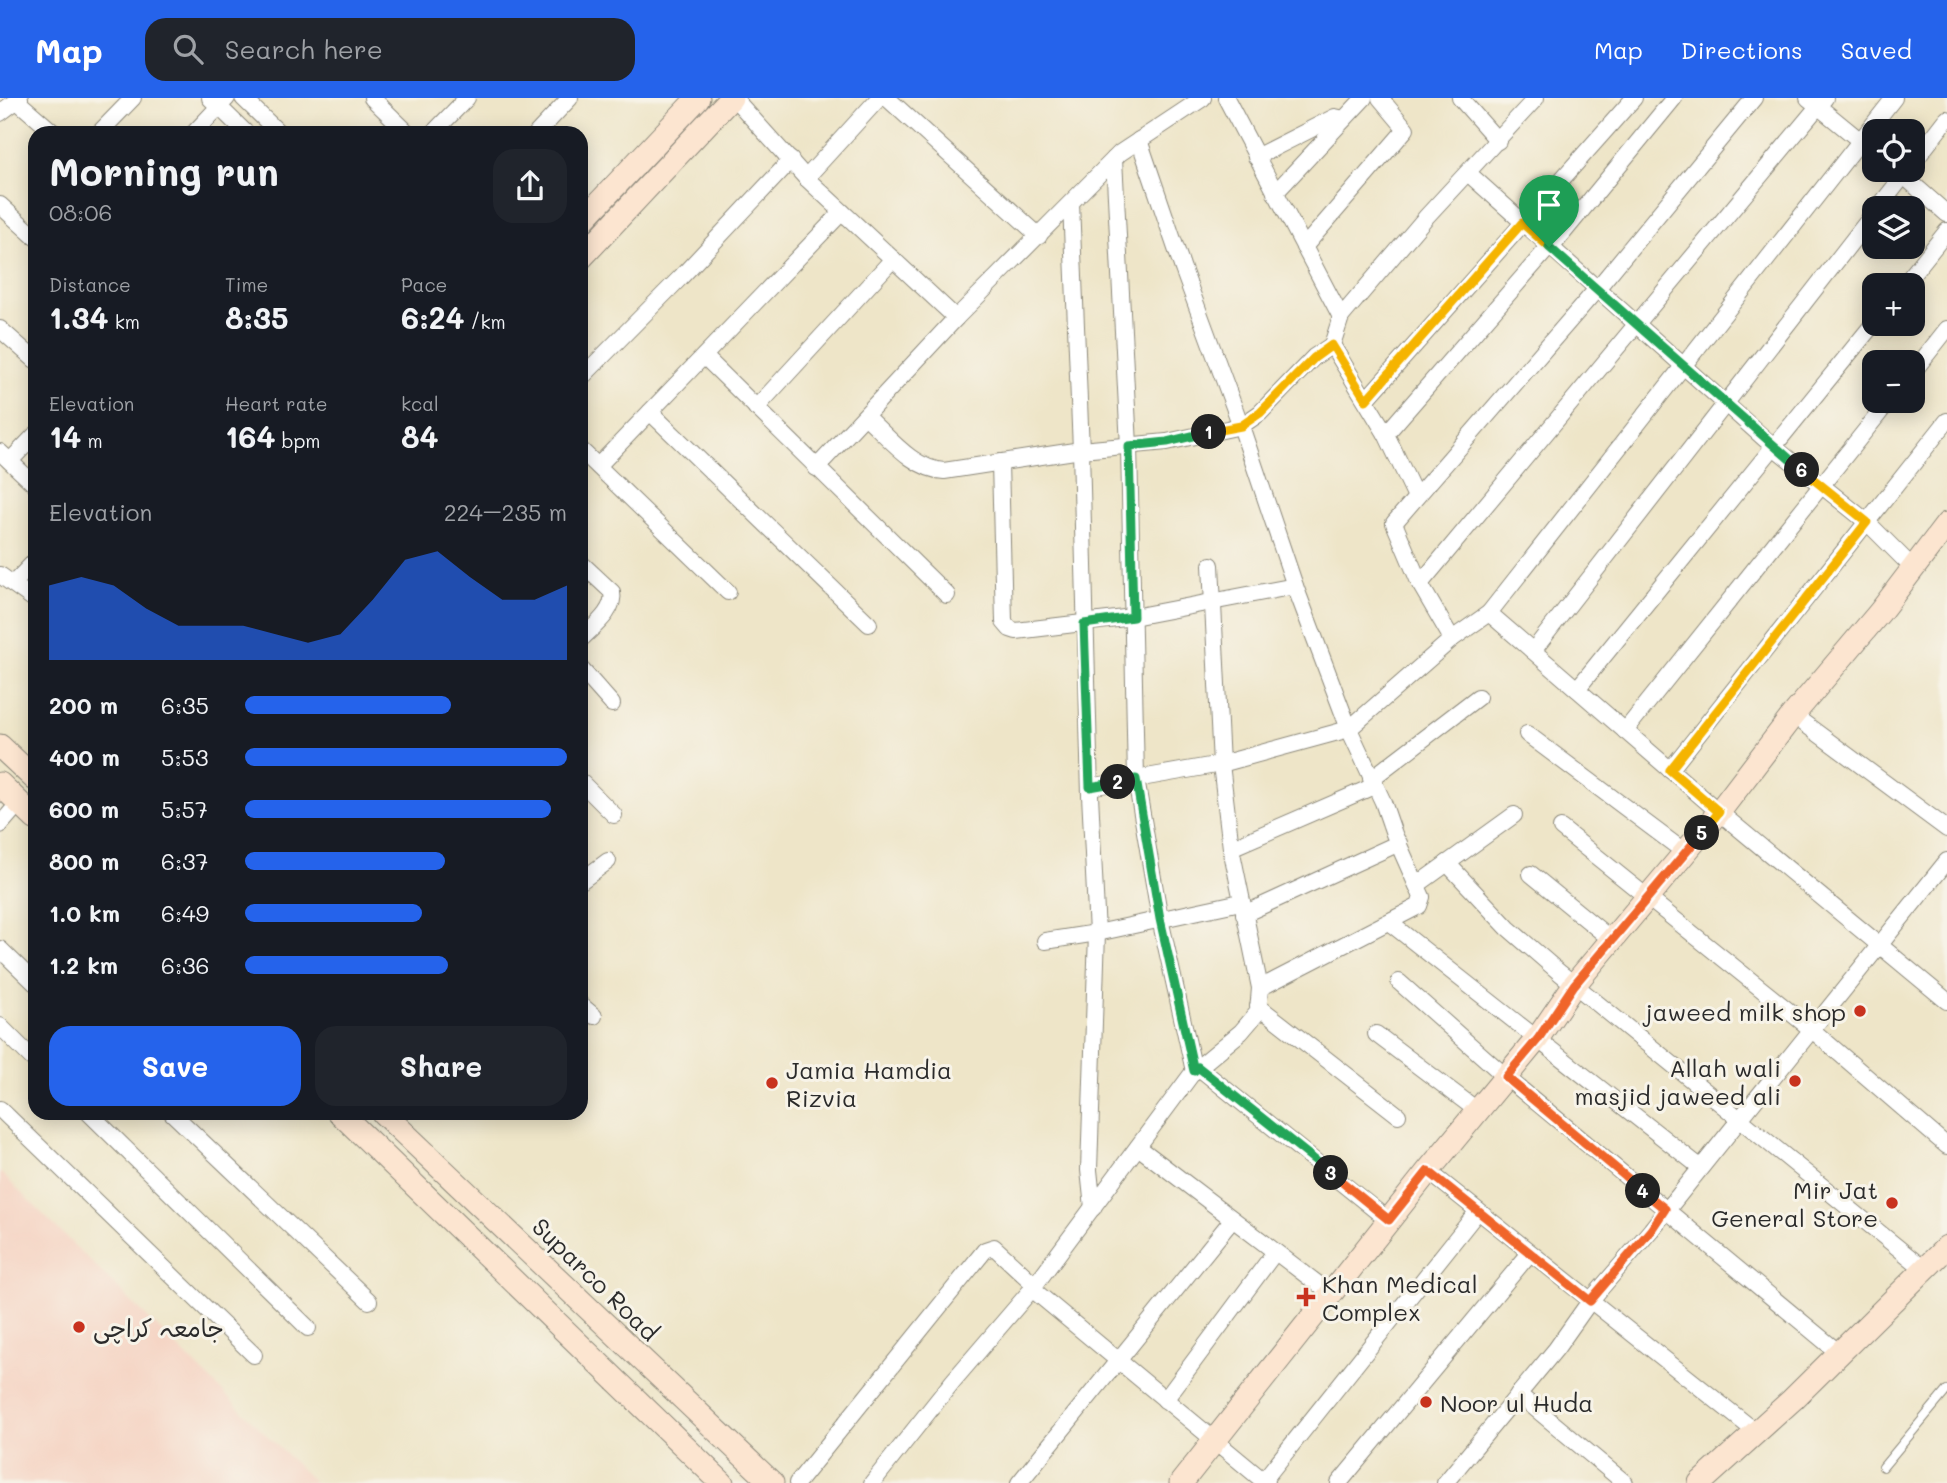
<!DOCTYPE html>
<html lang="en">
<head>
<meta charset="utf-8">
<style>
  :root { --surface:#171b24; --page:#20242c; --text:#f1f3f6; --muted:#9ea1a6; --accent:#2563eb }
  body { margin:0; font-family:Mali,"Playpen Sans Arabic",sans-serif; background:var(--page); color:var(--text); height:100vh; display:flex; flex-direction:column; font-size:26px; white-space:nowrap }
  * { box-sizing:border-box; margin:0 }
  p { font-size:23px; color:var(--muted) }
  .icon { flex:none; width:38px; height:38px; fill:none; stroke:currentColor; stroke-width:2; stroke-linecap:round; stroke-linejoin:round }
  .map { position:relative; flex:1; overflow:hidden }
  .sheet { position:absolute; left:28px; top:28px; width:560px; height:994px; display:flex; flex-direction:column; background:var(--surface); border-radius:21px; box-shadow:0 4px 18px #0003 }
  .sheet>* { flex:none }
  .controls { position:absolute; left:1862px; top:21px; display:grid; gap:14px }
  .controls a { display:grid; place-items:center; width:63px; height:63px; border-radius:14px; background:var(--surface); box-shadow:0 4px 18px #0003; font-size:35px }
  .pin { position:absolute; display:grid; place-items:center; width:60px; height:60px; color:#fff; margin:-72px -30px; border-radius:50% 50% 50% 0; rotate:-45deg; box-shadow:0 0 7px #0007 }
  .pin .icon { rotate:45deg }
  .km { position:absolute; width:35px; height:35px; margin:-18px; border-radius:50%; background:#222; color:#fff; font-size:19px; line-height:35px; text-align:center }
  .round { display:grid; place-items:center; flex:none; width:74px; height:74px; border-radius:21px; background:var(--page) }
  .head { display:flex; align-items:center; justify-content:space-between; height:119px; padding:0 21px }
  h1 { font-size:38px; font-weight:700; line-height:52px }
  .stats { display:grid; grid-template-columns:repeat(3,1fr); gap:10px; height:119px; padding:7px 21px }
  .stats div { display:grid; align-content:center }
  .stats b { font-size:30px; font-weight:700 }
  .stats small { font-size:19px; font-weight:400 }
  .stats p { font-size:19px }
  .chart { height:196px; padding:14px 21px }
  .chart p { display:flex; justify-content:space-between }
  .chart svg { width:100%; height:126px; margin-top:7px; fill:var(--accent); opacity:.7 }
  .primary-button { display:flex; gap:14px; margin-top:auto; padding:14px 21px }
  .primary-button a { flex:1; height:80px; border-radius:21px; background:var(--accent); color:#fff; font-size:28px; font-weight:700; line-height:80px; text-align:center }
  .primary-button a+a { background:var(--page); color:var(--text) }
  ul { padding:0 21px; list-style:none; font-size:23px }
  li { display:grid; grid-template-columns:112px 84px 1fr; align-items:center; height:52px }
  li i { height:18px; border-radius:9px; background:var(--accent) }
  header { display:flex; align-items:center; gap:42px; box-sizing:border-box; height:98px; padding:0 35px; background:var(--accent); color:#fff }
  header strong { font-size:33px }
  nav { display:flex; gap:38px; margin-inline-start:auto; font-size:24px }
  .search { width:490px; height:63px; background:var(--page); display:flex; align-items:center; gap:18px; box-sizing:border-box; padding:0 24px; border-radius:21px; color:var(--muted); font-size:26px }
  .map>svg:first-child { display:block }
  .built { fill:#f5d3c2 }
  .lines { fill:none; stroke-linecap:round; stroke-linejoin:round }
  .lane-casing { stroke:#8c887a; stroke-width:10 }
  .street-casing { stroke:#8c887a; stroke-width:18 }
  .secondary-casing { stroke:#8c887a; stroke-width:25 }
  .lane { stroke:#fff; stroke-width:8 }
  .street { stroke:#fff; stroke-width:16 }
  .secondary { stroke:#fce5d0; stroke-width:23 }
  .split-1-casing { stroke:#fff; stroke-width:14 }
  .split-2-casing { stroke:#fff; stroke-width:14 }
  .split-3-casing { stroke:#fff; stroke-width:14 }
  .split-4-casing { stroke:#fff; stroke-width:14 }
  .split-5-casing { stroke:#fff; stroke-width:14 }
  .split-6-casing { stroke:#fff; stroke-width:14 }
  .split-7-casing { stroke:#fff; stroke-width:14 }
  .split-1 { stroke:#f5b400; stroke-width:9 }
  .split-2 { stroke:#22a559; stroke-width:9 }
  .split-3 { stroke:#22a559; stroke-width:9 }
  .split-4 { stroke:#f0652b; stroke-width:9 }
  .split-5 { stroke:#f0652b; stroke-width:9 }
  .split-6 { stroke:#f5b400; stroke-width:9 }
  .split-7 { stroke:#22a559; stroke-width:9 }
  .poi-dot { fill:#c8321e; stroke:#f7f3e8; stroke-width:2.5 }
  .labels { text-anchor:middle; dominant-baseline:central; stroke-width:6; stroke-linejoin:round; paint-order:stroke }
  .poi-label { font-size:24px; fill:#2b2b2b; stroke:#f7f3e8; text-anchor:start }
  .street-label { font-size:24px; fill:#2b2b2b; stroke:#f7f3e8 }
</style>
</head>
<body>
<header>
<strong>Map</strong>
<div class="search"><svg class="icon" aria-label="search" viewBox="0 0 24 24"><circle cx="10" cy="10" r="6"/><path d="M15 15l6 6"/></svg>Search here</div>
<nav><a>Map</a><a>Directions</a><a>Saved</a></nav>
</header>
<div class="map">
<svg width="1947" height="1385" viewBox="0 0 1947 1385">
  <rect width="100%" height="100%" fill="#f7f3e8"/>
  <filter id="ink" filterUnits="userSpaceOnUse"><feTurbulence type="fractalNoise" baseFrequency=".0143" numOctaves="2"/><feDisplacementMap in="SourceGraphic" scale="14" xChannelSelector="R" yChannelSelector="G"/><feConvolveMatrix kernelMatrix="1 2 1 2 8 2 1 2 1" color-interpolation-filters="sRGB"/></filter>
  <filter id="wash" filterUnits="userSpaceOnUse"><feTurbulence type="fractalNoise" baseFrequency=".00686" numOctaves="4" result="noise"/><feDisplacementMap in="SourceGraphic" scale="28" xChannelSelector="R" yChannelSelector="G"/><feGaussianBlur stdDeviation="1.57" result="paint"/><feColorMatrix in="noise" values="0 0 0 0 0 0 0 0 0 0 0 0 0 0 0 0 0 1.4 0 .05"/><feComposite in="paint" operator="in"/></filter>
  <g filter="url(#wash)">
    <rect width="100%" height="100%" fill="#eee5c8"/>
    <path class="built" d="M0,1074L315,1385H0Z"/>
  </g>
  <g filter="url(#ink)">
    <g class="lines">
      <g class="lane-casing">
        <path id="lane" d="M1883,1369L1947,1292"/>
      </g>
      <g class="street-casing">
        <g id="street">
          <path d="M210,0L246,35"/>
          <path d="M243,0L279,35"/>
          <path d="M372,0L408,35"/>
          <path d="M734,0L806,80L956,220"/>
          <path d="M887,0L1039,138"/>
          <path d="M1226,0L1341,219L1332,247L1386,336"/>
          <path d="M1460,0L1498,43"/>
          <path d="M1808,0L1874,54"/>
          <path d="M16,2L54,35"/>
          <path d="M0,15L20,0"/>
          <path d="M99,35L133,0"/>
          <path d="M194,35L227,0"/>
          <path d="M433,35L467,0"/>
          <path d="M537,35L570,0"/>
          <path d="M1139,42L1183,171L1241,328L1295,488L1349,631L1383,704L1394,736L1422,799L1419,808L1260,890"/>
          <path d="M1256,59L1335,19L1344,21"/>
          <path d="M1114,61L1129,348L1136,681L1160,821L1194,973"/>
          <path d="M1913,65L1947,21"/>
          <path d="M1897,72L1947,116"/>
          <path d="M1468,75L1775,350L1867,424L1913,470"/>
          <path d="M806,80L879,0"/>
          <path d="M1275,95L1364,0"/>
          <path d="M1071,105L1081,352L1090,697L1097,835L1089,1072L1093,1110"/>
          <path d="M0,107L35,139"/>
          <path d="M1878,110L1908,72"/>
          <path d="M1304,149L1406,31L1380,0"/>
          <path d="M1550,151L1674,0"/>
          <path d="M1904,187L1947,133"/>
          <path d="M1341,219L1427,118L1536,0"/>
          <path d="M0,231L35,262"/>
          <path d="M704,258L947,497"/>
          <path d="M1913,274L1947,231"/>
          <path d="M581,280L681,179L791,62"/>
          <path d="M1366,302L1634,0"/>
          <path d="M756,310L893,161"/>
          <path d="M650,314L869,526"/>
          <path d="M865,318C888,338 912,371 944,373L1081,352L1167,344L1241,328L1260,315L1314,259L1332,247"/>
          <path d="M581,352L728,494"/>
          <path d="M0,354L35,387"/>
          <path d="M10,363L35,337"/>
          <path d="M1000,364L1004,524L1010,531L1016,533L1133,519L1295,488"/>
          <path d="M598,368L842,114"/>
          <path d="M816,370L956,220L1120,55L1203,0"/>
          <path d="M1416,399L1386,336L1549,149"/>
          <path d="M581,465L612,494C616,512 593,529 581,541"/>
          <path d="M0,477L35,502"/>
          <path d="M13,486L35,463"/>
          <path d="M1420,486L1825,0"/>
          <path d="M1489,515L1894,0"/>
          <path d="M1452,541L1489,515L1719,714L1947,903"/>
          <path d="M1533,553L1874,115"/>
          <path d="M581,571L612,606"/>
          <path d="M1577,591L1874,225"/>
          <path d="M1793,617L1947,731"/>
          <path d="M1625,633L1889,303"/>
          <path d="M1527,636L1686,755"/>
          <path d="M1670,672L1947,323"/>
          <path d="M1371,681L1478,599"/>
          <path d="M581,684L614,717"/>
          <path d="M1090,689L1221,666L1349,631L1452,541L1420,486L1394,425L1596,192L1754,0"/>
          <path d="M0,727L20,704"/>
          <path d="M1561,730L1811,931L1947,1048"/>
          <path d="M1231,750L1374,688"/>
          <path d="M1447,765L1508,830L1560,875L1924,1171"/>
          <path d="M1531,776L1613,843"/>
          <path d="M581,783L608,763"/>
          <path d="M1417,787L1514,717"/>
          <path d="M1244,816L1399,745"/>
          <path d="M1390,825L1700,1069"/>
          <path d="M1045,843L1097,835L1241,804"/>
          <path d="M0,851L35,885"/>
          <path d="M1399,884L1506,979L1839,1255"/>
          <path d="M581,907L594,918"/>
          <path d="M1258,908L1398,1017"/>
          <path d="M0,928L35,963"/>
          <path d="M1376,936L1478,1013"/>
          <path d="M1198,969L1389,1123"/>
          <path d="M0,1011L254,1257"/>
          <path d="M89,1015L308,1230"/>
          <path d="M172,1015L369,1203"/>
          <path d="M1138,1049L1331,1196"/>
          <path d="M1428,1073L1756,1334"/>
          <path d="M1032,1191L1266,1385"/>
          <path d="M1518,1296L1625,1385"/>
          <path d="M1165,1302L1275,1154"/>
          <path d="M1263,1383L1478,1113"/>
          <path d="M797,1385L985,1152L994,1149L1035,1187"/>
          <path d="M872,1385L953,1283L1032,1191L1194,973L1241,934L1258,914L1260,890L1231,750L1221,666L1211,467"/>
          <path d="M1019,1385L1232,1122"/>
          <path d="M1339,1385L1530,1155"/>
          <path d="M1445,1385L1556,1251L1590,1203L1651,1132L1947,763"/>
        </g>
      </g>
      <g class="secondary-casing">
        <g id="secondary">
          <path d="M581,124L698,0"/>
          <path d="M581,160L731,0"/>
          <path d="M0,648L35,681"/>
          <path d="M0,686L35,720"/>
          <path d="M340,1015L722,1385"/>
          <path d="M383,1015L772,1385"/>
          <path d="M1181,1385L1428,1073L1537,941L1574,887L1719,714L1793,617L1880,514L1947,426"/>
          <path d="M1700,1385L1792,1302L1947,1149"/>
        </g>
      </g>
      <use href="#lane" class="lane"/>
      <use href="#street" class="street"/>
      <use href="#secondary" class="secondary"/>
    </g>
  </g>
  <g class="lines" filter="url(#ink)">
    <g class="split-1-casing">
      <path id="split-1" d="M1209,334L1241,328L1260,315L1314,260L1332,247L1366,302L1522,125L1549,149"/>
    </g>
    <g class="split-2-casing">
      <path id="split-2" d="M1118,684L1090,689L1084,526L1133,519L1129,348L1167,344L1209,334"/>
    </g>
    <g class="split-3-casing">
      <path id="split-3" d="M1118,684L1136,681L1160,821L1194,973L1198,969L1331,1075"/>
    </g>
    <g class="split-4-casing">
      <path id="split-4" d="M1331,1075L1389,1122L1428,1073L1590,1203L1651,1132L1665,1111L1643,1093"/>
    </g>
    <g class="split-5-casing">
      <path id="split-5" d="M1643,1093L1506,979L1538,941L1574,887L1702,735"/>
    </g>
    <g class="split-6-casing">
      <path id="split-6" d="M1702,735L1719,714L1670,672L1867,424L1802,372"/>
    </g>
    <g class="split-7-casing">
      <path id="split-7" d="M1549,149L1802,372"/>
    </g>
    <use href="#split-1" class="split-1"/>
    <use href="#split-2" class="split-2"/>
    <use href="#split-3" class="split-3"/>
    <use href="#split-4" class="split-4"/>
    <use href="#split-5" class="split-5"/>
    <use href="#split-6" class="split-6"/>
    <use href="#split-7" class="split-7"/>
  </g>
  <g class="poi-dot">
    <circle cx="1860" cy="913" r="7"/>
    <circle cx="1795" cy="983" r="7"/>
    <circle cx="772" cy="985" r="7"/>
    <circle cx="1892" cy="1105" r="7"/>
    <path d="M1302.5 1188.5h7v7h7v7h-7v7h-7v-7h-7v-7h7z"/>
    <circle cx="79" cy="1229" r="7"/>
    <circle cx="1426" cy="1304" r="7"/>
  </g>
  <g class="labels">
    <g class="poi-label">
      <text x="1846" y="913" text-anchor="end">jaweed milk shop</text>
      <text x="1781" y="969" text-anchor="end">Allah wali<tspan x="1781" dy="28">masjid jaweed ali</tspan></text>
      <text x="786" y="971">Jamia Hamdia<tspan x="786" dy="28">Rizvia</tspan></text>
      <text x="1878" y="1091" text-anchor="end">Mir Jat<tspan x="1878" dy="28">General Store</tspan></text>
      <text x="1322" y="1185">Khan Medical<tspan x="1322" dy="28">Complex</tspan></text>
      <text x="93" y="1229">جامعہ کراچی</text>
      <text x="1440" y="1304">Noor ul Huda</text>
    </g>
    <g class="street-label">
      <text transform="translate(596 1181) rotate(44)">Suparco Road</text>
    </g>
  </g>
</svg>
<div class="controls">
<a><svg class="icon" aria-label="locate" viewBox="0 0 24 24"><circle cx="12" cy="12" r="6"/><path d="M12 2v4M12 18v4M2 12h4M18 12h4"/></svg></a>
<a><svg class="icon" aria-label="layers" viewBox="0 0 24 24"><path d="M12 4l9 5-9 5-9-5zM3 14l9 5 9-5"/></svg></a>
<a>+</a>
<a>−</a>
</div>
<div class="pin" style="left:1549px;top:149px;background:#1e9e55"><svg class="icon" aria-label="arrive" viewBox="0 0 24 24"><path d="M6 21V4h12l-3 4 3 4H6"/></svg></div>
<b class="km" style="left:1209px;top:334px">1</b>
<b class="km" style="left:1118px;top:684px">2</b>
<b class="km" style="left:1331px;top:1075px">3</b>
<b class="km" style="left:1643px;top:1093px">4</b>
<b class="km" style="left:1702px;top:735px">5</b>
<b class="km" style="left:1802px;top:372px">6</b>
<section class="sheet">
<div class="head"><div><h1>Morning run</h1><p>08:06</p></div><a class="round"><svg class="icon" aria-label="share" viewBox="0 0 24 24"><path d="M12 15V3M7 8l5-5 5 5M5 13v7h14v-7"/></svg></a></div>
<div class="stats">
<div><p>Distance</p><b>1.34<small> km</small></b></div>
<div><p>Time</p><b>8:35</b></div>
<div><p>Pace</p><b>6:24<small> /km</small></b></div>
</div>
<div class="stats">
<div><p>Elevation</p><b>14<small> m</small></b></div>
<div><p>Heart rate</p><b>164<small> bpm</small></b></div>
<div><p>kcal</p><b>84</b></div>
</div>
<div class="chart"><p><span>Elevation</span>224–235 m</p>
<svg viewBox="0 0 160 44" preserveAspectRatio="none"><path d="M0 44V18L10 15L20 18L30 26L40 32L50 32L60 32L70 35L80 38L90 35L100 23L110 9L120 6L130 15L140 23L150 23L160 18V44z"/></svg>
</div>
<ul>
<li><b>200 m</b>6:35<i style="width:64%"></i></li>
<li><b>400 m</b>5:53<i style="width:100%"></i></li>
<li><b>600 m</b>5:57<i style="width:95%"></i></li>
<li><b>800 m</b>6:37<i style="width:62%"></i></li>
<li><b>1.0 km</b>6:49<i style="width:55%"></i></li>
<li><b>1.2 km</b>6:36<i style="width:63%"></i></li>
</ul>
<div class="primary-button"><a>Save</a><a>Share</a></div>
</section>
</div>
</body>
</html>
